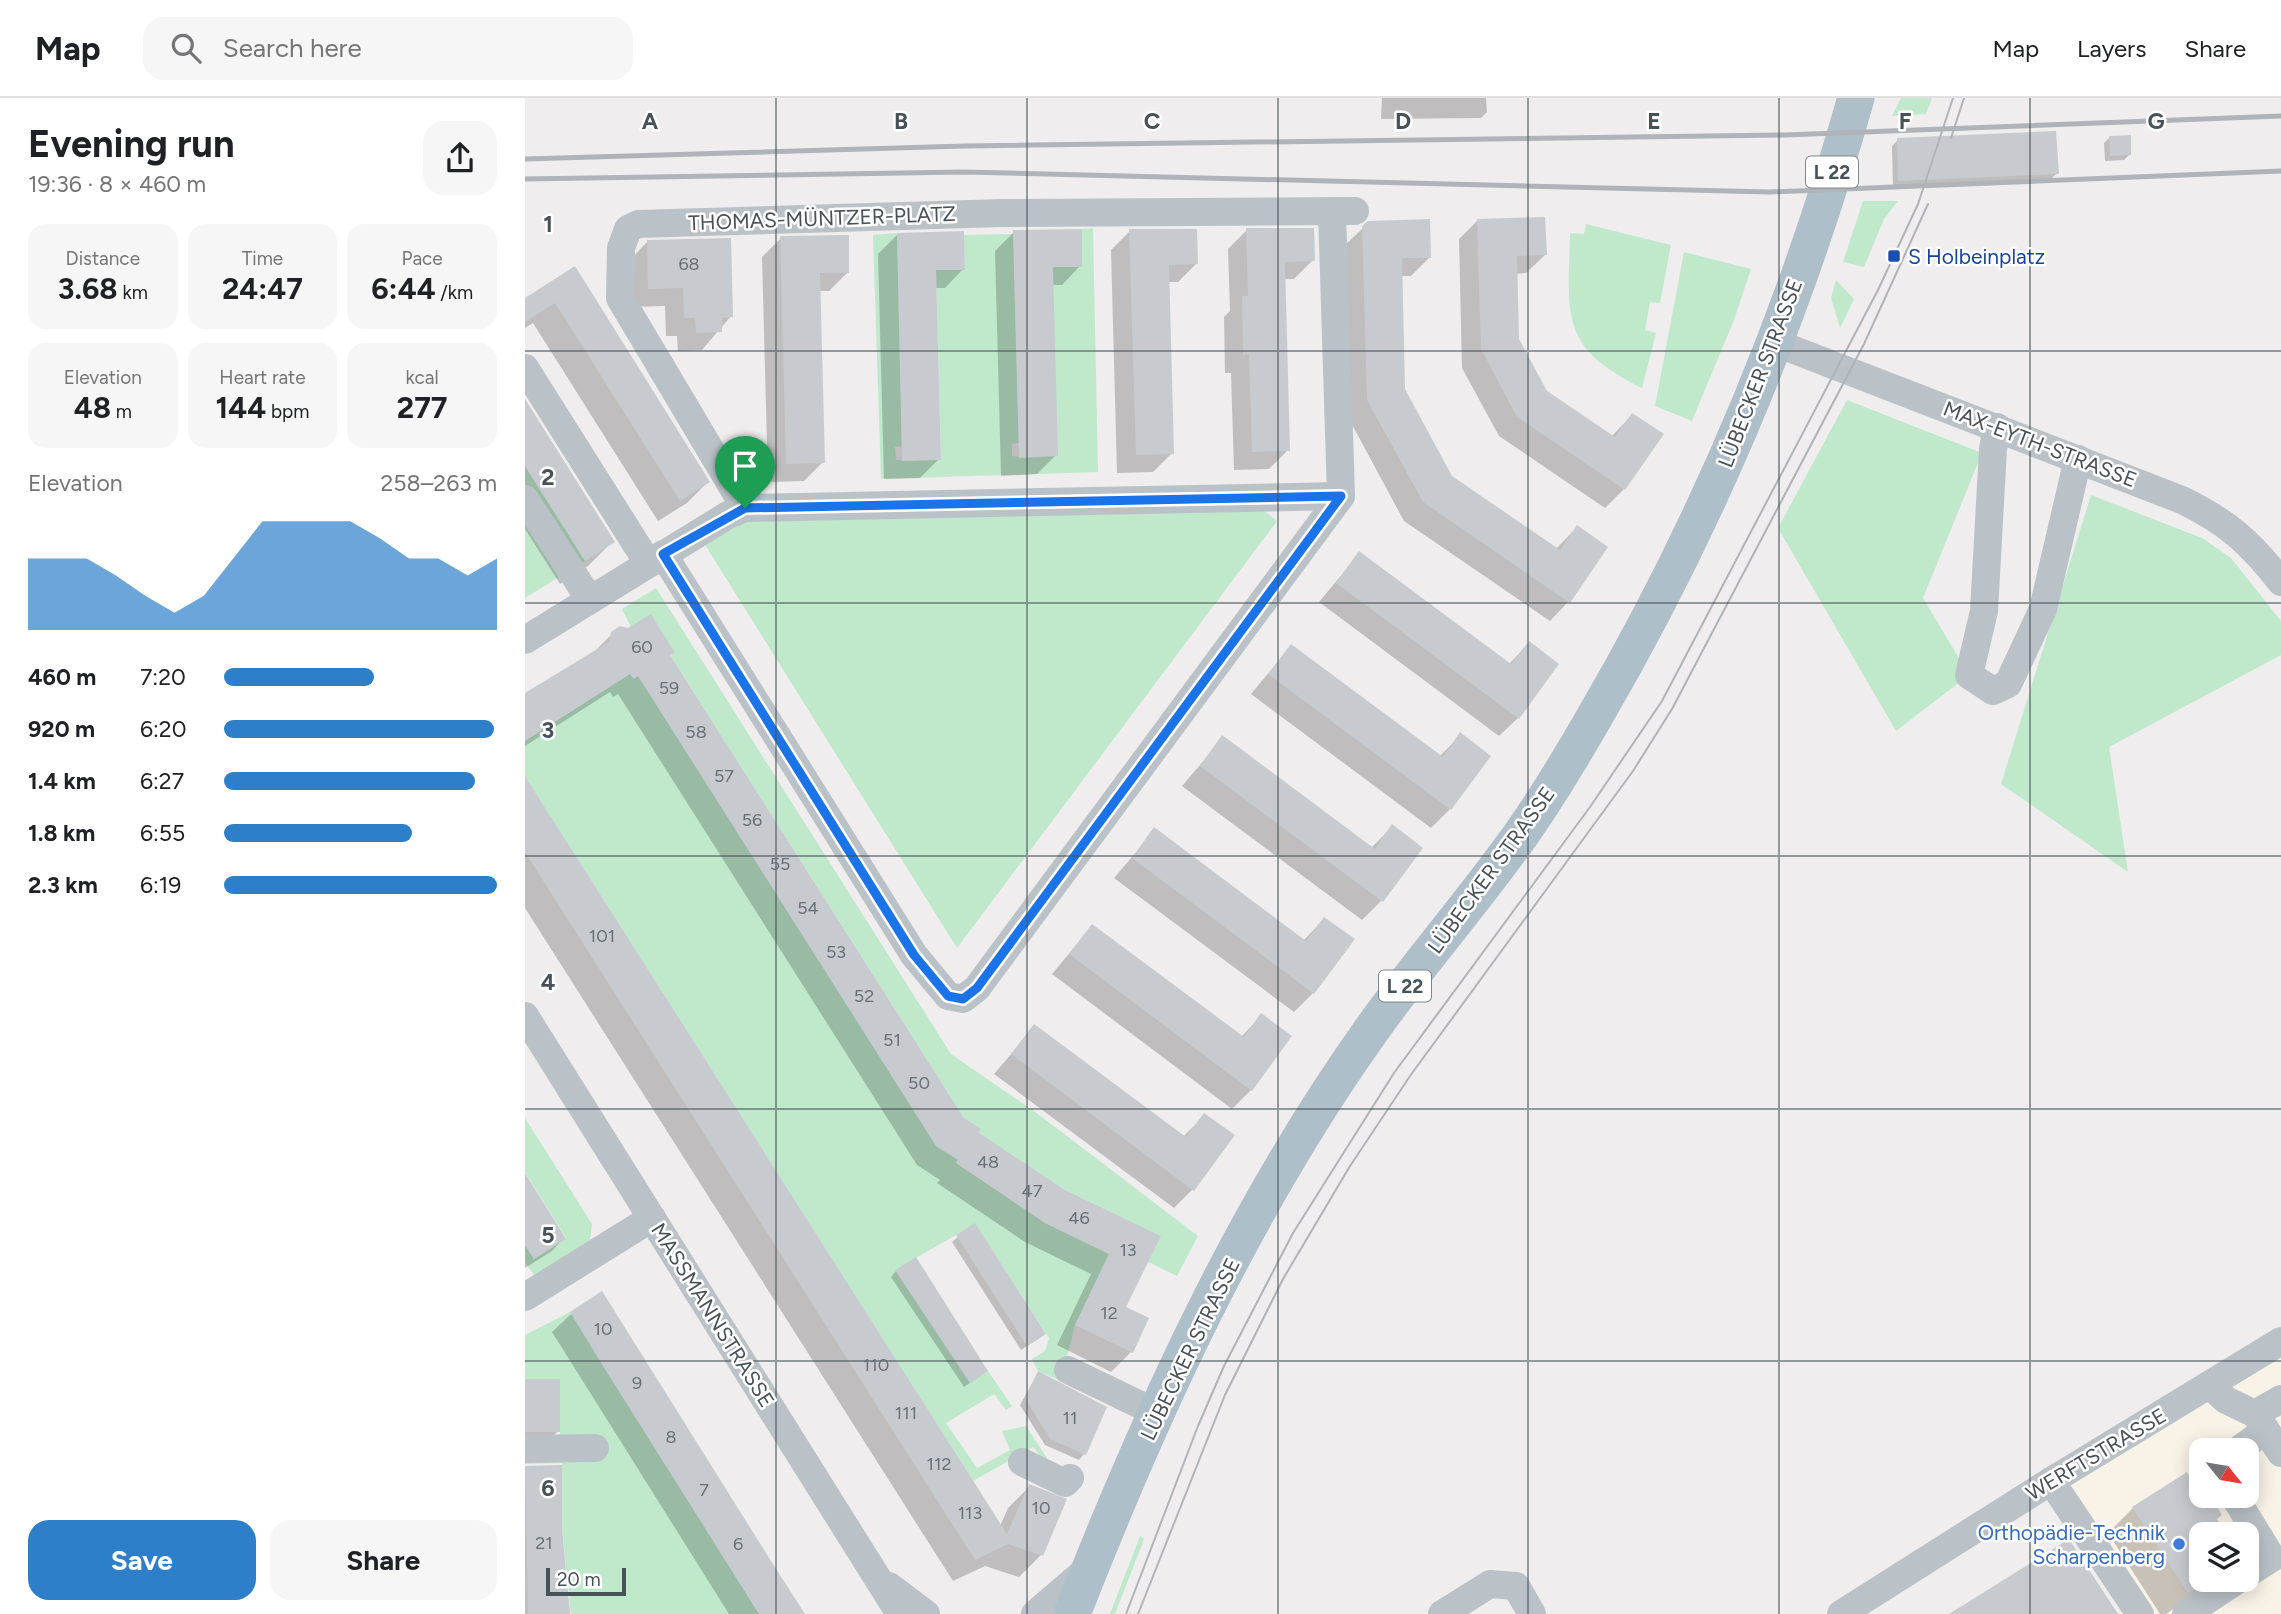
<!DOCTYPE html>
<html lang="en">
<head>
<meta charset="utf-8">
<style>
  :root { --surface:#fff; --page:#f6f6f6; --text:#202124; --muted:#757577; --line:#e0e0e0; --accent:#2d7fc9 }
  body { margin:0; font-family:Figtree,sans-serif; background:var(--page); color:var(--text); height:100vh; display:flex; flex-direction:column; font-size:26px; white-space:nowrap }
  * { box-sizing:border-box; margin:0 }
  p { font-size:23px; color:var(--muted) }
  .icon { flex:none; width:38px; height:38px; fill:none; stroke:currentColor; stroke-width:2; stroke-linecap:round; stroke-linejoin:round }
  .map { position:relative; flex:1; overflow:hidden }
  .side { display:flex; flex-direction:column; background:var(--surface); width:525px }
  .side>* { flex:none }
  .needle { width:46px; rotate:120deg }
  .buttons { position:absolute; left:1664px; top:1340px; display:grid; gap:14px }
  .buttons a { display:grid; place-items:center; width:70px; height:70px; border-radius:14px; background:var(--surface); box-shadow:0 4px 18px #0003; font-size:35px }
  .scale { position:absolute; left:21px; bottom:18px; width:80px; box-sizing:border-box; padding-left:7px; border:4px solid #475258; border-top:0; font-size:19px; line-height:24px; white-space:nowrap; color:#475258; -webkit-text-stroke:5px #fff; paint-order:stroke }
  .pin { position:absolute; display:grid; place-items:center; width:60px; height:60px; color:#fff; margin:-72px -30px; border-radius:50% 50% 50% 0; rotate:-45deg; box-shadow:0 0 7px #0007 }
  .pin .icon { rotate:45deg }
  .round { display:grid; place-items:center; flex:none; width:74px; height:74px; border-radius:21px; background:var(--page) }
  .summary { display:flex; align-items:center; justify-content:space-between; height:119px; padding:0 28px }
  h1 { font-size:38px; font-weight:700; line-height:52px }
  .figures { display:grid; grid-template-columns:repeat(3,1fr); gap:10px; height:119px; padding:7px 28px }
  .figures div { display:grid; align-content:center; border-radius:18px; background:var(--page); text-align:center }
  .figures b { font-size:30px; font-weight:700 }
  .figures small { font-size:19px; font-weight:400 }
  .figures p { font-size:19px }
  .chart { height:196px; padding:14px 28px }
  .chart p { display:flex; justify-content:space-between }
  .chart svg { width:100%; height:126px; margin-top:7px; fill:var(--accent); opacity:.7 }
  .cta { display:flex; gap:14px; margin-top:auto; padding:14px 28px }
  .cta a { flex:1; height:80px; border-radius:21px; background:var(--accent); color:#fff; font-size:28px; font-weight:700; line-height:80px; text-align:center }
  .cta a+a { background:var(--page); color:var(--text) }
  ul { padding:0 28px; list-style:none; font-size:23px }
  li { display:grid; grid-template-columns:112px 84px 1fr; align-items:center; height:52px }
  li i { height:18px; border-radius:9px; background:var(--accent) }
  header { display:flex; align-items:center; gap:42px; box-sizing:border-box; height:98px; padding:0 35px; background:var(--surface); border-bottom:2px solid var(--line) }
  header strong { font-size:33px }
  nav { display:flex; gap:38px; margin-inline-start:auto; font-size:24px }
  .search { width:490px; height:63px; background:var(--page); display:flex; align-items:center; gap:18px; box-sizing:border-box; padding:0 24px; border-radius:21px; color:var(--muted); font-size:26px }
  main { display:flex; flex:1; min-height:0 }
  .map>svg:first-child { display:block }
  .commercial { fill:#f9f2e7; fill-rule:evenodd }
  .green { fill:#c0e9cc }
  .shadow { fill:#0003 }
  .building { fill:#c7cbcf }
  .lines { fill:none; stroke-linecap:round; stroke-linejoin:round }
  .minor { stroke:#bac2c8; stroke-width:28 }
  .major { stroke:#afbfc9; stroke-width:37 }
  .tram { stroke:#b0b3b7; stroke-width:2 }
  .rail { stroke:#b0b3b7; stroke-width:5 }
  .route-casing { stroke:#fff; stroke-width:14 }
  .route { stroke:#1a73e8; stroke-width:9 }
  .grid { fill:none; stroke:#475258; stroke-width:2; stroke-opacity:0.55 }
  .transit-dot { fill:#1a4fb4; stroke:#fff; stroke-width:2.5 }
  .shop-dot { fill:#3f7fe0; stroke:#fff; stroke-width:2.5 }
  .labels { text-anchor:middle; dominant-baseline:central; stroke-width:5; stroke-linejoin:round; paint-order:stroke }
  .number-label { font-size:18px; fill:#677076 }
  .shield { fill:#fff; stroke:#7e868a; stroke-width:2 }
  .shield-label { font-size:19px; font-weight:bold; fill:#475258 }
  .street-label { font-size:21px; fill:#475258; stroke:#fff }
  .transit-label { font-size:21px; fill:#164399; stroke:#fff; text-anchor:start }
  .shop-label { font-size:21px; fill:#366cbe; stroke:#fff; text-anchor:end }
  .grid-label { font-size:23px; text-anchor:middle; font-weight:bold; fill:#475258; stroke:#fff; stroke-width:5; stroke-linejoin:round; paint-order:stroke }
</style>
</head>
<body>
<header>
<strong>Map</strong>
<div class="search"><svg class="icon" aria-label="search" viewBox="0 0 24 24"><circle cx="10" cy="10" r="6"/><path d="M15 15l6 6"/></svg>Search here</div>
<nav><a>Map</a><a>Layers</a><a>Share</a></nav>
</header>
<main>
<section class="side">
<div class="summary"><div><h1>Evening run</h1><p>19:36 · 8 × 460 m</p></div><a class="round"><svg class="icon" aria-label="share" viewBox="0 0 24 24"><path d="M12 15V3M7 8l5-5 5 5M5 13v7h14v-7"/></svg></a></div>
<div class="figures">
<div><p>Distance</p><b>3.68<small> km</small></b></div>
<div><p>Time</p><b>24:47</b></div>
<div><p>Pace</p><b>6:44<small> /km</small></b></div>
</div>
<div class="figures">
<div><p>Elevation</p><b>48<small> m</small></b></div>
<div><p>Heart rate</p><b>144<small> bpm</small></b></div>
<div><p>kcal</p><b>277</b></div>
</div>
<div class="chart"><p><span>Elevation</span>258–263 m</p>
<svg viewBox="0 0 160 44" preserveAspectRatio="none"><path d="M0 44V19L10 19L20 19L30 25L40 32L50 38L60 32L70 19L80 6L90 6L100 6L110 6L120 12L130 19L140 19L150 25L160 19V44z"/></svg>
</div>
<ul>
<li><b>460 m</b>7:20<i style="width:55%"></i></li>
<li><b>920 m</b>6:20<i style="width:99%"></i></li>
<li><b>1.4 km</b>6:27<i style="width:92%"></i></li>
<li><b>1.8 km</b>6:55<i style="width:69%"></i></li>
<li><b>2.3 km</b>6:19<i style="width:100%"></i></li>
</ul>
<div class="cta"><a>Save</a><a>Share</a></div>
</section>
<div class="map">
<svg width="1756" height="1516" viewBox="0 0 1756 1516">
  <rect width="100%" height="100%" fill="#efeded"/>
  <path class="commercial" d="M1756,1243V1516H1615L1526,1383ZM1676,1353H1722V1398H1676ZM1676,1437H1722V1482H1676Z"/>
  <g class="green">
    <path d="M1376,0H1407L1401,16L1367,18Z"/>
    <path d="M1338,103H1373L1359,121L1339,169L1318,164Z"/>
    <path d="M1061,126L1146,147L1135,205L1125,204L1120,232L1131,235L1117,290C1034,249 1043,218 1045,135L1059,136Z"/>
    <path d="M568,130L573,374L356,381L348,137L372,135L377,348L370,349L371,362H416L411,172H440L439,137L488,136L494,345L487,346V358L495,359L528,169H557V131Z"/>
    <path d="M1159,154L1226,171L1209,222L1167,323L1130,308Z"/>
    <path d="M1311,182L1329,201L1315,230L1306,200Z"/>
    <path d="M1322,302L1457,355L1398,500L1444,577L1371,633L1253,430Z"/>
    <path d="M0,368L60,463L0,500Z"/>
    <path d="M1566,397L1677,440L1706,460L1756,523V557L1584,649L1603,774L1476,686Z"/>
    <path d="M729,405L752,423L432,850L177,442L212,420Z"/>
    <path d="M131,490L426,956L513,1016L673,1138L652,1178L623,1164L635,1138L540,1092L453,1034L455,1031L439,1020L145,557L149,555L126,517L106,529L97,511Z"/>
    <path d="M101,568L109,580L113,578L433,1062L431,1065L520,1125L584,1156L550,1227L536,1283L513,1273L507,1261L520,1253L524,1240L450,1126L370,1172L445,1284L463,1273L487,1308L481,1312L469,1296L421,1325L452,1370L485,1352L477,1333L501,1328L522,1360L519,1362L508,1349L448,1383L0,678V643Z"/>
    <path d="M0,1020L67,1126L65,1143L11,1180L0,1164V1147L9,1161L41,1140L0,1074Z"/>
    <path d="M45,1214L234,1516H46L37,1430V1365L0,1366V1346H35V1281H0V1237Z"/>
    <path d="M615,1438L619,1441L590,1516H585Z"/>
  </g>
  <g class="shadow">
    <path d="M857,0H961L962,14L956,20L856,21Z"/>
    <path d="M1585,39L1605,56L1599,62L1580,63L1579,45Z"/>
    <path d="M1373,42L1532,75L1526,81L1368,88L1367,48Z"/>
    <path d="M953,122L1020,157L1001,175L991,176L992,241L1021,294L1086,339L1107,317L1136,337L1099,391L1080,410L974,338L937,270L934,141Z"/>
    <path d="M839,129L905,159L886,178H875L878,292L926,379L1031,451L1052,429L1081,449L1043,504L1025,523L879,423L824,321L819,148Z"/>
    <path d="M722,132L788,162L769,181H759L763,352L744,371L709,372L706,275H700L699,219L705,213L703,151Z"/>
    <path d="M605,133L672,165L653,184H643L647,355L628,374L592,375L586,152Z"/>
    <path d="M489,134L555,168L537,187H526L531,357L512,376L476,378L470,153Z"/>
    <path d="M372,137L438,171L420,190H410L414,361L395,380L359,381L353,156Z"/>
    <path d="M256,140L323,174L304,193H294L298,364L279,383L243,384L237,159Z"/>
    <path d="M122,144L206,218L177,252L153,253L152,238H141L140,208L105,209L104,163Z"/>
    <path d="M49,171L183,384L162,405L133,423L8,225L0,230V202Z"/>
    <path d="M0,303L88,443L63,468L35,486L0,431Z"/>
    <path d="M834,456L983,567L1004,545L993,620L974,638L794,504Z"/>
    <path d="M87,536L144,558L438,1021L451,1035L539,1093L633,1139L598,1210L606,1254L586,1274L532,1247L566,1176L500,1144L412,1085L415,1082L392,1067L93,596L88,599L85,594L0,648V597L67,556Z"/>
    <path d="M766,548L915,658L936,637L964,658L925,711L906,730L726,596Z"/>
    <path d="M698,640L846,750L867,729L896,750L856,803L837,822L657,688Z"/>
    <path d="M0,681L475,1428L483,1410L505,1388L516,1457L494,1479L460,1468L428,1483L0,810Z"/>
    <path d="M630,732L778,843L799,821L827,842L788,895L769,914L589,780Z"/>
    <path d="M567,828L716,939L737,917L726,992L707,1011L527,876Z"/>
    <path d="M510,928L658,1039L679,1018L668,1091L649,1110L469,976Z"/>
    <path d="M0,1078L39,1140L27,1153L0,1170Z"/>
    <path d="M433,1139L519,1235L513,1241L496,1252L427,1144Z"/>
    <path d="M371,1173L461,1273L455,1278L439,1289L366,1179Z"/>
    <path d="M77,1196L278,1516H204L27,1234L46,1216Z"/>
    <path d="M513,1275L559,1356L554,1362L520,1347L495,1307Z"/>
    <path d="M0,1282L33,1333L21,1346H0Z"/>
    <path d="M0,1369H35V1430L45,1516H0Z"/>
    <path d="M1676,1394L1690,1421L1676,1437V1482H1692L1641,1516H1635L1583,1435L1608,1410Z"/>
  </g>
  <g class="building">
    <path d="M1531,33L1534,76L1373,83L1372,40Z"/>
    <path d="M1606,37V57L1585,58L1584,38Z"/>
    <path d="M1020,119L1022,157L992,158L994,241L1022,293L1090,339L1107,315L1139,336L1100,392L992,319L956,251L952,121Z"/>
    <path d="M905,121L906,160H877L880,291L927,378L1035,452L1052,427L1083,449L1045,505L898,404L842,302L837,128L843,123Z"/>
    <path d="M721,130H789L790,163L760,164L765,353L727,354L724,256L718,257L717,198H723Z"/>
    <path d="M557,131V169H528L533,358L494,360L488,132Z"/>
    <path d="M604,131H672L673,166L644,167L649,356L611,357Z"/>
    <path d="M439,133L440,172H411L416,362L377,363L372,135Z"/>
    <path d="M324,137V175H295L300,365L261,366L255,138Z"/>
    <path d="M206,140L208,219L197,220V234L171,235L170,220H159L158,190L123,191L122,142Z"/>
    <path d="M50,168L185,384L155,403L30,205L0,224V200Z"/>
    <path d="M0,301L90,444L60,463L0,368Z"/>
    <path d="M834,453L986,566L1004,543L1034,566L994,621L811,485Z"/>
    <path d="M126,516L150,555L145,557L439,1020L456,1031L453,1034L540,1092L636,1138L601,1209L624,1220L608,1255L550,1227L584,1156L520,1125L431,1065L433,1062L411,1048L113,578L109,581L105,576L0,643V595L84,544L86,534L95,528L103,530Z"/>
    <path d="M766,546L918,659L935,634L966,658L926,712L743,576Z"/>
    <path d="M697,637L850,751L867,726L898,750L858,804L675,668Z"/>
    <path d="M0,678L482,1436L504,1386L542,1401L518,1458L483,1446L450,1462L0,754Z"/>
    <path d="M629,729L781,843L799,819L830,841L789,896L607,760Z"/>
    <path d="M567,826L719,939L736,915L767,938L727,993L544,856Z"/>
    <path d="M509,926L661,1039L679,1015L710,1037L669,1093L486,956Z"/>
    <path d="M0,1075L41,1141L9,1161L0,1147Z"/>
    <path d="M450,1125L521,1236L502,1248L431,1137Z"/>
    <path d="M391,1159L463,1273L445,1285L370,1172Z"/>
    <path d="M77,1193L246,1463L280,1516H234L78,1268L45,1214Z"/>
    <path d="M513,1273L582,1309L561,1357L525,1341L500,1300Z"/>
    <rect x="0" y="1281" width="35" height="53"/>
    <path d="M37,1367V1430L45,1516H3L0,1368Z"/>
    <path d="M1662,1374L1676,1398H1685L1697,1417L1692,1421L1702,1437H1676V1486L1663,1495L1607,1409Z"/>
    <path d="M1544,1441L1593,1516H1424Z"/>
  </g>
  <g class="lines">
    <g class="minor">
      <path d="M1251,245L1657,402C1702,424 1725,444 1756,484"/>
      <path d="M0,270L123,465"/>
      <path d="M1472,329L1468,351L1459,513L1444,577L1468,593L1483,586L1518,511L1553,361"/>
      <path d="M0,401L65,502"/>
      <path d="M220,410L95,200L96,150L103,131L113,126L477,115L830,113"/>
      <path d="M138,456L389,857L423,898L438,901L452,890L816,398L807,113"/>
      <path d="M0,542L203,417L220,410L816,398"/>
      <path d="M0,918L375,1516"/>
      <path d="M0,1199L127,1120"/>
      <path d="M543,1272L632,1315"/>
      <path d="M1684,1287L1701,1302L1730,1316L1756,1301"/>
      <path d="M1730,1316L1756,1355"/>
      <path d="M0,1351L70,1350"/>
      <path d="M1712,1353L1741,1332"/>
      <path d="M497,1364L540,1385L545,1380"/>
      <path d="M1526,1383L1615,1516"/>
      <path d="M1709,1398L1747,1460L1722,1476"/>
      <path d="M364,1488L401,1516"/>
      <path d="M510,1516L565,1469"/>
      <path d="M917,1516L965,1486L991,1488L1007,1516"/>
      <path d="M1316,1516L1526,1383L1756,1243"/>
      <path d="M1661,1516L1712,1482"/>
    </g>
    <path class="major" d="M547,1516C626,1314 719,1111 845,934C893,866 949,803 997,735C1023,698 1047,658 1070,618C1184,423 1269,218 1331,0"/>
    <g class="tram">
      <path d="M1426,40L1439,0"/>
      <path d="M601,1516L673,1328L699,1268L768,1135L869,975L1065,709L1137,603L1353,192L1393,106L1428,0"/>
      <path d="M613,1516L700,1297L758,1181L825,1068L885,978L1108,673L1147,611L1339,246L1403,106"/>
    </g>
    <g class="rail">
      <path d="M0,61L439,48L1260,37L1756,18"/>
      <path d="M0,81L439,74L1245,94L1756,73"/>
    </g>
  </g>
  <g class="lines">
    <g class="route-casing">
      <path id="route" d="M816,398L452,890L438,901L423,898L389,857L138,456L220,410Z"/>
    </g>
    <use href="#route" class="route"/>
  </g>
  <path class="grid" d="M251,0V1516M502,0V1516M753,0V1516M1003,0V1516M1254,0V1516M1505,0V1516M0,253H1756M0,505H1756M0,758H1756M0,1011H1756M0,1263H1756"/>
  <rect class="transit-dot" x="1362" y="151" width="14" height="14" rx="3.5"/>
  <circle class="shop-dot" cx="1654" cy="1446" r="7"/>
  <g class="labels">
    <g class="number-label">
      <text x="164" y="166">68</text>
      <text x="117" y="549">60</text>
      <text x="144" y="590">59</text>
      <text x="171" y="634">58</text>
      <text x="199" y="678">57</text>
      <text x="227" y="722">56</text>
      <text x="255" y="766">55</text>
      <text x="283" y="810">54</text>
      <text x="77" y="838">101</text>
      <text x="311" y="854">53</text>
      <text x="339" y="898">52</text>
      <text x="367" y="942">51</text>
      <text x="394" y="985">50</text>
      <text x="463" y="1064">48</text>
      <text x="507" y="1093">47</text>
      <text x="554" y="1120">46</text>
      <text x="603" y="1152">13</text>
      <text x="584" y="1215">12</text>
      <text x="78" y="1231">10</text>
      <text x="351" y="1267">110</text>
      <text x="112" y="1285">9</text>
      <text x="381" y="1315">111</text>
      <text x="545" y="1320">11</text>
      <text x="146" y="1339">8</text>
      <text x="414" y="1366">112</text>
      <text x="179" y="1392">7</text>
      <text x="516" y="1410">10</text>
      <text x="445" y="1415">113</text>
      <text x="19" y="1445">21</text>
      <text x="213" y="1446">6</text>
    </g>
    <g class="shield">
      <rect x="1281" y="58.5" width="52" height="31" rx="5"/>
      <rect x="854" y="872.5" width="52" height="31" rx="5"/>
    </g>
    <g class="shield-label">
      <text x="1307" y="74">L 22</text>
      <text x="880" y="888">L 22</text>
    </g>
    <g class="street-label">
      <text transform="translate(297 120) rotate(-2)">THOMAS-MÜNTZER-PLATZ</text>
      <text transform="translate(1235 275) rotate(-69)">LÜBECKER STRASSE</text>
      <text transform="translate(1515 346) rotate(21)">MAX-EYTH-STRASSE</text>
      <text transform="translate(966 772) rotate(-54)">LÜBECKER STRASSE</text>
      <text transform="translate(188 1217) rotate(58)">MASSMANNSTRASSE</text>
      <text transform="translate(665 1251) rotate(-64)">LÜBECKER STRASSE</text>
      <text transform="translate(1571 1356) rotate(-31)">WERFTSTRASSE</text>
    </g>
    <g class="transit-label">
      <text x="1383" y="158">S Holbeinplatz</text>
    </g>
    <g class="shop-label">
      <text x="1640" y="1434">Orthopädie-Technik<tspan x="1640" dy="24">Scharpenberg</tspan></text>
    </g>
  </g>
  <g class="grid-label">
    <text x="125" y="31">A</text>
    <text x="376" y="31">B</text>
    <text x="627" y="31">C</text>
    <text x="878" y="31">D</text>
    <text x="1129" y="31">E</text>
    <text x="1380" y="31">F</text>
    <text x="1631" y="31">G</text>
    <text x="23" y="134">1</text>
    <text x="23" y="387">2</text>
    <text x="23" y="640">3</text>
    <text x="23" y="892">4</text>
    <text x="23" y="1145">5</text>
    <text x="23" y="1398">6</text>
  </g>
</svg>
<div class="buttons">
<a><svg class="needle" viewBox="-14 -14 28 28"><path d="M0-13l5 13h-10z" fill="#e53935"/><path d="M0 13l5-13h-10z" fill="#757577"/></svg></a>
<a><svg class="icon" aria-label="layers" viewBox="0 0 24 24"><path d="M12 4l9 5-9 5-9-5zM3 14l9 5 9-5"/></svg></a>
</div>
<div class="scale">20 m</div>
<div class="pin" style="left:220px;top:410px;background:#1e9e55"><svg class="icon" aria-label="arrive" viewBox="0 0 24 24"><path d="M6 21V4h12l-3 4 3 4H6"/></svg></div>
</div>
</main>
</body>
</html>
